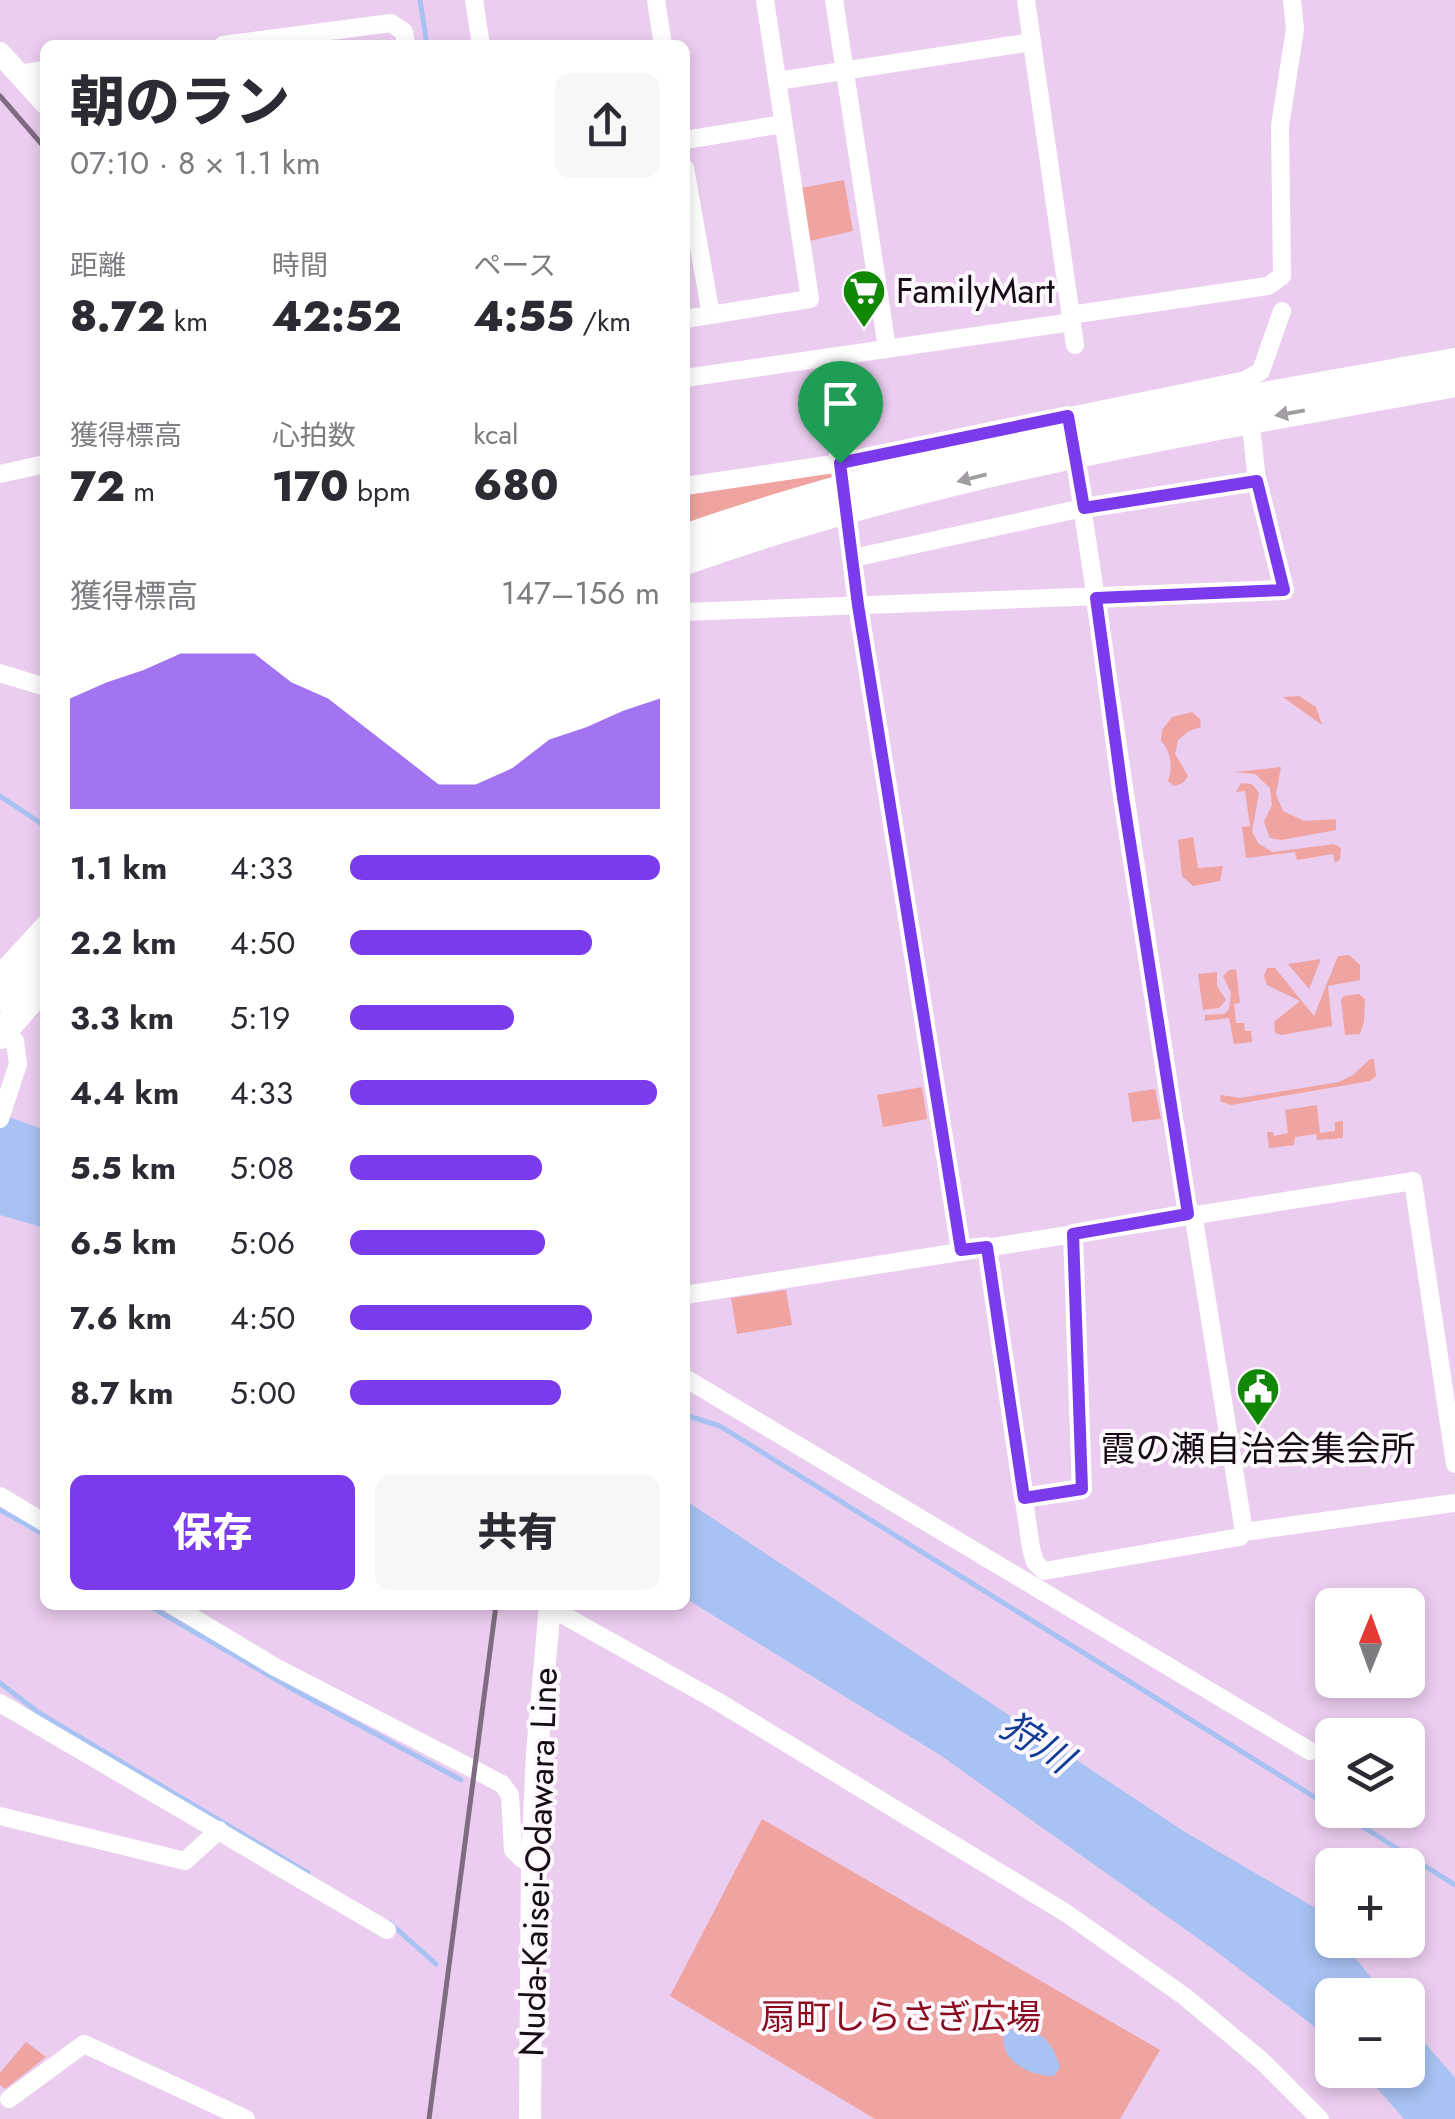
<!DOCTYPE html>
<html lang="ja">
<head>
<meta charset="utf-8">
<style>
  :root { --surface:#fff; --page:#f7f7f7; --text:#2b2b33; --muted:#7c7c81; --accent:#7c3aed }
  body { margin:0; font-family:Jost,"Noto Sans JP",sans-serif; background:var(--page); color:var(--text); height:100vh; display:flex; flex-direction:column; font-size:38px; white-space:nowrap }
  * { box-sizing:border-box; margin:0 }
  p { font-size:32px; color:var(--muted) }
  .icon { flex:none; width:55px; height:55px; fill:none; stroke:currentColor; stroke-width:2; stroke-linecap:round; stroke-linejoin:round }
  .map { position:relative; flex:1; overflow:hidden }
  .details { position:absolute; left:40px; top:40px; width:650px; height:1570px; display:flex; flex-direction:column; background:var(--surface); border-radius:15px; box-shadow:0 5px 15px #0003 }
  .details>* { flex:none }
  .needle { width:65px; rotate:1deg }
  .fabs { position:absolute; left:1315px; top:1588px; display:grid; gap:20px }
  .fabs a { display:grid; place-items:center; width:110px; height:110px; border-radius:15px; background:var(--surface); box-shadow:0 5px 15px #0003; font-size:50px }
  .pin { position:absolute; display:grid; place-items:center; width:85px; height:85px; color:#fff; margin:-102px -42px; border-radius:50% 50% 50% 0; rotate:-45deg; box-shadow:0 0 10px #0007 }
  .pin .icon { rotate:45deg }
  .round { display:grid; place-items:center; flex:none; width:105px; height:105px; border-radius:15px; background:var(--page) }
  .headline { display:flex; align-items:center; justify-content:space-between; height:170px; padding:0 30px }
  h1 { font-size:55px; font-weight:800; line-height:75px }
  .stats { display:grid; grid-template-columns:repeat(3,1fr); gap:15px; height:170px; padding:10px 30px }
  .stats div { display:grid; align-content:center }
  .stats b { font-size:42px; font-weight:800 }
  .stats small { font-size:28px; font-weight:400 }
  .stats p { font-size:28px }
  .chart { height:280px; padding:20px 30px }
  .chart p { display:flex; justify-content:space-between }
  .chart svg { width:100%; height:180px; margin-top:10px; fill:var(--accent); opacity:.7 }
  .button { display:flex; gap:20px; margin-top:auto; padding:20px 30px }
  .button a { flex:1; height:115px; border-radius:15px; background:var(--accent); color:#fff; font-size:40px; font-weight:800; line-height:115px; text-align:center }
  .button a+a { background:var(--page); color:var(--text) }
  ul { padding:0 30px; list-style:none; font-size:32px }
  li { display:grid; grid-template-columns:160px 120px 1fr; align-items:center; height:75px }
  li i { height:25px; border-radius:12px; background:var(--accent) }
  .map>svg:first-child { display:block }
  .green { fill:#efa4a1 }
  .water { fill:#a8c2f3 }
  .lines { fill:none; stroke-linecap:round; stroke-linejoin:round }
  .stream { stroke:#a8c2f3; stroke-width:5 }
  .minor { stroke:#fff; stroke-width:18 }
  .major { stroke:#fff; stroke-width:22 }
  .highway { stroke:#fff; stroke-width:28 }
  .rail { stroke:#7f6b82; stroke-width:5 }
  .oneway { fill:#a29da2 }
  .route-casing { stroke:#fff; stroke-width:20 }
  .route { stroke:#7c3aed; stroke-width:12 }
  .labels { text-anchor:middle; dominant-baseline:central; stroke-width:8; stroke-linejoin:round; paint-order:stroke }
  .poi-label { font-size:35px; fill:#160b17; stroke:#fdf7fe; text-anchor:start }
  .street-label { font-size:35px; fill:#160b17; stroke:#fdf7fe }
  .park-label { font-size:35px; fill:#890d1f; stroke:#fdf7fe }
  .water-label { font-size:38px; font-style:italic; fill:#103c96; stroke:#fdf7fe }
</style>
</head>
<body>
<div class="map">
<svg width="1455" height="2119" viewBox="0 0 1455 2119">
  <rect width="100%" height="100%" fill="#ebcdef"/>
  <g class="green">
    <path d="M844,180L853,231L805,242L796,189Z"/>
    <path d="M833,473L839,506L685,550V495Z"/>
    <path d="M1299,696L1316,707L1322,725L1283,697Z"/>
    <path d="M1192,712L1200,719L1201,727L1189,731L1178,740L1175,754L1188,776L1183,783L1174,786L1168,781C1173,768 1171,751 1161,741L1162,730L1172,717Z"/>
    <path d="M1281,767L1276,794L1283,811L1304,821L1336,819V830L1281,840L1270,838L1264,822L1272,805L1270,788L1255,774L1235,772Z"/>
    <path d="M1241,783L1252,784L1259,793L1252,832L1259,844L1273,852L1334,844L1341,848L1340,859L1335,863L1333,854L1297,860L1295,852L1246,858L1242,827L1250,826L1245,791L1236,792Z"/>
    <path d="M1193,837L1198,868L1223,866L1220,881L1193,886L1182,876L1178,840Z"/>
    <path d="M1349,955L1360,965V980L1328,986L1332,1026L1282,1035L1275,1033L1274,1022L1300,1001L1267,985L1264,976L1267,968H1275L1314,1016L1338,956Z"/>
    <path d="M1321,959L1309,989L1288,964Z"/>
    <path d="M1236,969L1240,1003L1234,1004L1236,1023H1244L1245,1031H1251L1252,1042L1234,1044L1229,1018L1205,1021V1015L1224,1014L1229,1009L1231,993L1223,976L1229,970Z"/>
    <path d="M1217,972V986L1226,1000L1219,1008L1203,1010L1198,974Z"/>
    <path d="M1359,994L1365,999L1364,1022L1360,1034L1345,1035L1341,1000L1344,996Z"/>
    <path d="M1370,1059H1374L1376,1076L1370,1081L1231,1105L1220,1101L1221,1095L1240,1098L1339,1082L1353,1075Z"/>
    <path d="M922,1087L927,1119L883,1127L877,1095Z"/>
    <path d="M1155,1089L1161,1119L1132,1122L1128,1093Z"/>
    <path d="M1317,1105L1320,1133L1335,1131V1122L1343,1121V1138L1317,1140L1316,1134L1295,1137L1294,1145L1269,1148L1267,1132H1273L1274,1136L1288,1133L1285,1110Z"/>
    <path d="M786,1290L792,1325L737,1334L731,1298Z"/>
    <path d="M762,1819L1160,2050L1120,2119H875L670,1996Z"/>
    <path d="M26,2042L46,2057L5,2089L0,2085V2073Z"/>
  </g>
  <g class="water">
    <path d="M0,1114L45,1130V1228L0,1215Z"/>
    <path d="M685,1500L1185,1832L1319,1910L1332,1927V1940H1342L1384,1995H1332V2040L1213,1949L940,1755L685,1598Z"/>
    <path d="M1408,2023L1455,2078V2119H1404L1361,2070H1408Z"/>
    <path d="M1018,2028C1043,2030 1053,2044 1060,2067L1054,2076C1029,2076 996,2060 1005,2030Z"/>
  </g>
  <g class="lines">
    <g class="stream">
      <path d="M420,0L427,45"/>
      <path d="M0,796L45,826"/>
      <path d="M685,1415L720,1426L1332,1808"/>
      <path d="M0,1510L45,1535"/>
      <path d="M148,1605L296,1691L461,1780"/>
      <path d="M0,1683L39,1713L308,1873"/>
      <path d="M1336,1810L1455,1885"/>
      <path d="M390,1923L436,1964"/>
    </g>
    <g class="minor">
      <path d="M474,0L481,45"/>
      <path d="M656,0L663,45"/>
      <path d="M834,0L887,348"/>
      <path d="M1026,0L1075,345"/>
      <path d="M223,45L391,23L404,32L406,45"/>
      <path d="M18,74L45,70"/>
      <path d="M777,81L1032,42"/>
      <path d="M685,140L783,124"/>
      <path d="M685,168L711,315"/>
      <path d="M1070,315L1268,286L1282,276L1280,126L1295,29L1292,0"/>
      <path d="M685,319L810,299L765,0"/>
      <path d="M825,358L841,474"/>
      <path d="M685,378L1072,322"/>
      <path d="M1246,380L1261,371L1282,311"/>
      <path d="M1073,446L1188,1214"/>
      <path d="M0,474L45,464"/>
      <path d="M685,486L840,463L1246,380L1257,481L1284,589L685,612"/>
      <path d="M846,505L858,605L961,1250"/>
      <path d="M853,558L1083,508L1257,481"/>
      <path d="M0,673L45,687"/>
      <path d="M0,973L45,924"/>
      <path d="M0,1034L15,1041L18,1064L0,1119"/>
      <path d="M1193,1213L1244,1532"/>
      <path d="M987,1247L1031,1548L1035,1562L1044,1571L1240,1537L1244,1532L1455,1503"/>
      <path d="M685,1295L1413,1181L1455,1464"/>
      <path d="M685,1378L1310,1751"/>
      <path d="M0,1496L45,1523"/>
      <path d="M1024,1497L1081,1489L1073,1234"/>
      <path d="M172,1605L275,1667L502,1784L510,1795L513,1850L522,1859L532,1862"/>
      <path d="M549,1607L717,1701L1066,1913L1184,1996L1262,2061L1320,2119"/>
      <path d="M0,1703L387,1930"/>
      <path d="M0,1816L185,1861L219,1830"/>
      <path d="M9,2099L84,2044L246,2119"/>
    </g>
    <g class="major">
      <path d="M0,53L45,103"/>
      <path d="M530,2119L532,1862L537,1753L550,1605"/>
    </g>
    <g class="highway">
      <path d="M685,538C935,450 1196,408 1455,362"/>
      <path d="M685,561C934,472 1196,430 1455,383"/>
      <path d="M0,998L45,949"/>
      <path d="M0,1035L45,983"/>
    </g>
    <g class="rail">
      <path d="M0,96L45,148"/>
      <path d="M429,2119L496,1605"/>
    </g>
  </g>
  <defs><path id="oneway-solid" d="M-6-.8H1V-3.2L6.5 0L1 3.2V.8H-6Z" transform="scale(2.5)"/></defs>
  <g class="oneway">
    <use href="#oneway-solid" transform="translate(1290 413) rotate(170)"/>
    <use href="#oneway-solid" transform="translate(972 478) rotate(166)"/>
  </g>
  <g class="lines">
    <g class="route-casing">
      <path id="route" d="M1068,416L1084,508L1257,481L1284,590L1096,598L1123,797L1188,1214L1073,1234L1082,1489L1024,1498L987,1247L961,1250L858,605L840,463Z"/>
    </g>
    <use href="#route" class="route"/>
  </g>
  <defs>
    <g id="supermarket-pin" transform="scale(2.25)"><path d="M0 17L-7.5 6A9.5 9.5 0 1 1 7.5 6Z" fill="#118706" stroke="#fdf7fe"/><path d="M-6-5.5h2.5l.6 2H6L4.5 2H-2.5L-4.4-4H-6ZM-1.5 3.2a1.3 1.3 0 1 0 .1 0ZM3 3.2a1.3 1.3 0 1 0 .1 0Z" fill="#fff"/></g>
    <g id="civic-pin" transform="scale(2.25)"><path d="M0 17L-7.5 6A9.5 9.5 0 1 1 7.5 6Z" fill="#118706" stroke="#fdf7fe"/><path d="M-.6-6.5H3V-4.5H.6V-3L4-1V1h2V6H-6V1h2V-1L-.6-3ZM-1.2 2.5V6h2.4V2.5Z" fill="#fff"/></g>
  </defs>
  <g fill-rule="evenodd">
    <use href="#supermarket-pin" x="864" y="291"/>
    <use href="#civic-pin" x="1258" y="1389"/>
  </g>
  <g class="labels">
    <g class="poi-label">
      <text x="896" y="291">FamilyMart</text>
      <text x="1258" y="1449" text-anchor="middle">霞の瀬自治会集会所</text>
    </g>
    <g class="street-label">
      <text transform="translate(538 1862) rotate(-88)">Nuda-Kaisei-Odawara Line</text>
    </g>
    <g class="park-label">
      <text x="901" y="2017">扇町しらさぎ広場</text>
    </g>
    <g class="water-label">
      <text transform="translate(1037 1742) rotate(33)">狩川</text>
    </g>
  </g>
</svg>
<div class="fabs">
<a><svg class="needle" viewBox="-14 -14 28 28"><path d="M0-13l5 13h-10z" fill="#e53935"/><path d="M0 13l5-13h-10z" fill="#7c7c81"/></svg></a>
<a><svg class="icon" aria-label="layers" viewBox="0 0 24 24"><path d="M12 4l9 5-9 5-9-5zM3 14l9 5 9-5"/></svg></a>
<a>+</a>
<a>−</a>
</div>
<div class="pin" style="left:840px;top:463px;background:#1e9e55"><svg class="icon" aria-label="arrive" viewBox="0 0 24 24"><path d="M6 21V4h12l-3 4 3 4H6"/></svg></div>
<section class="details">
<div class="headline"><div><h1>朝のラン</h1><p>07:10 · 8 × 1.1 km</p></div><a class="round"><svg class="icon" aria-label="share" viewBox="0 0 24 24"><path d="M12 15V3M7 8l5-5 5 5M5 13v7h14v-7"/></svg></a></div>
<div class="stats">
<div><p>距離</p><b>8.72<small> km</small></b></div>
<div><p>時間</p><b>42:52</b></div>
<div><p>ペース</p><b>4:55<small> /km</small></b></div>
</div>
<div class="stats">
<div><p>獲得標高</p><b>72<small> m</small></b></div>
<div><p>心拍数</p><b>170<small> bpm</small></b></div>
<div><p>kcal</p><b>680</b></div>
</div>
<div class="chart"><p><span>獲得標高</span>147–156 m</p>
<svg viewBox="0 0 160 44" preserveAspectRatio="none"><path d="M0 44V17L10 13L20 10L30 6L40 6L50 6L60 13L70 17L80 24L90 31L100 38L110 38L120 34L130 27L140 24L150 20L160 17V44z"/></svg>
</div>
<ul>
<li><b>1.1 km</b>4:33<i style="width:100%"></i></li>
<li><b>2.2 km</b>4:50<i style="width:78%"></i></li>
<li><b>3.3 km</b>5:19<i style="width:53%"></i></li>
<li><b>4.4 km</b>4:33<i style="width:99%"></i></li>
<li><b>5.5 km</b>5:08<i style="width:62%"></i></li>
<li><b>6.5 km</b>5:06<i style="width:63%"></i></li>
<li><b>7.6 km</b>4:50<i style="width:78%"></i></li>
<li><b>8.7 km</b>5:00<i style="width:68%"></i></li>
</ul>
<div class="button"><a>保存</a><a>共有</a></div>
</section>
</div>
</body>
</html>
